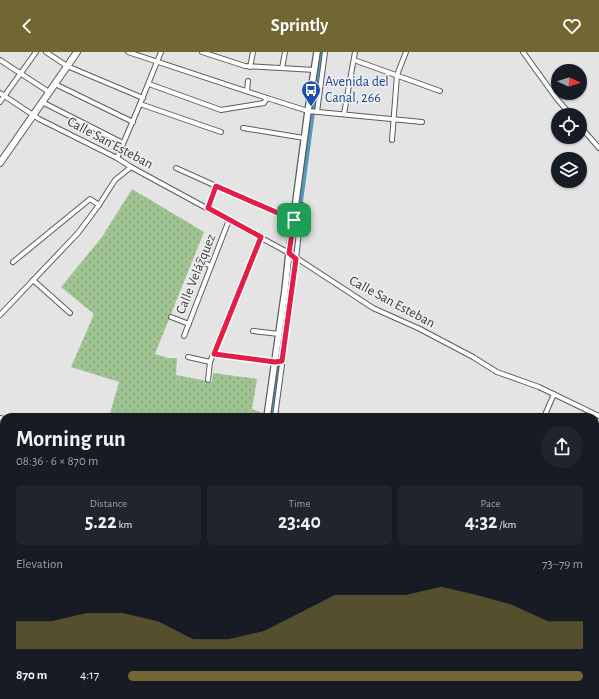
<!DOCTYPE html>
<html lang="en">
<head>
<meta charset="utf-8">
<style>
  :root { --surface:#171b24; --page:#20242c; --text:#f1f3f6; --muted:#9ea1a6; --accent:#726633 }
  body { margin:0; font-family:"Alegreya Sans",sans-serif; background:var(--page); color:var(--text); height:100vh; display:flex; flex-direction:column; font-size:15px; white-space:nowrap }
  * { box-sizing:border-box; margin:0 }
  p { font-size:13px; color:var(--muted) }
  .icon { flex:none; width:22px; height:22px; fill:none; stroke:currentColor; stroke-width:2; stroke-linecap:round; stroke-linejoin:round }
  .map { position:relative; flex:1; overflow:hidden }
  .details { position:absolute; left:0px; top:361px; width:599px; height:286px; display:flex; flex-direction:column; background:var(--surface); border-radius:12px 12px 0 0; box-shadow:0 1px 3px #0004 }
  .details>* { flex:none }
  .needle { width:26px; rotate:94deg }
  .fabs { position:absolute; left:551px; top:12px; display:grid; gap:8px }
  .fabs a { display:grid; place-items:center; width:36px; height:36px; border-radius:50%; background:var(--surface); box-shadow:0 1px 3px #0004; font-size:20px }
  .pin { position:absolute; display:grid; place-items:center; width:34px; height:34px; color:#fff; margin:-17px; border-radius:8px; box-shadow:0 2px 6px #0006 }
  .round { display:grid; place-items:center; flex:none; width:42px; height:42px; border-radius:21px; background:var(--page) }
  .head { display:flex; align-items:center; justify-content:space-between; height:68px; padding:0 16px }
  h1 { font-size:22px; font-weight:700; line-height:30px }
  .metrics { display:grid; grid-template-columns:repeat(3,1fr); gap:6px; height:68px; padding:4px 16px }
  .metrics div { display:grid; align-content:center; border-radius:6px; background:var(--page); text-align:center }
  .metrics b { font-size:20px; font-weight:700 }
  .metrics small { font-size:11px; font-weight:400 }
  .metrics p { font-size:11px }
  .chart { height:112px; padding:8px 16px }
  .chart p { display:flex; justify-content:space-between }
  .chart svg { width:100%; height:72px; margin-top:4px; fill:var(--accent); opacity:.7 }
  ul { padding:0 16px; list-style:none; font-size:13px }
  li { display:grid; grid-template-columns:64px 48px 1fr; align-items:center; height:30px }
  li i { height:10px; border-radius:5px; background:var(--accent) }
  header { display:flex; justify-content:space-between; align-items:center; height:52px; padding:0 16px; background:var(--accent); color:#fff; font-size:18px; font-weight:700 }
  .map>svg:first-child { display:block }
  .grass { fill:url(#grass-dots) }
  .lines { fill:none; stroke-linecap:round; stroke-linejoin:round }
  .canal { stroke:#5498bc; stroke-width:4 }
  .minor-casing { stroke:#5b5c5c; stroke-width:6 }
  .tertiary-casing { stroke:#5b5c5c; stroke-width:8 }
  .secondary-casing { stroke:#5b5c5c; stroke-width:8 }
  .minor { stroke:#fff; stroke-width:4 }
  .tertiary { stroke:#fff; stroke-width:5.5 }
  .secondary { stroke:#fff; stroke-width:6 }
  .route-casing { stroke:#fff; stroke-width:8 }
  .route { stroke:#e11d48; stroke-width:5 }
  .labels { text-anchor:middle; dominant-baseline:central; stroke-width:3; stroke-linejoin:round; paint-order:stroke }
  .transit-label { font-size:14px; fill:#164399; stroke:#f1f1f2; text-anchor:start }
  .street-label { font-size:14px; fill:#383839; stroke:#f1f1f2 }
</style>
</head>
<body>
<header><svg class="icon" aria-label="back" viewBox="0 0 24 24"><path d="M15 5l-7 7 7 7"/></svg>Sprintly<svg class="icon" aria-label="heart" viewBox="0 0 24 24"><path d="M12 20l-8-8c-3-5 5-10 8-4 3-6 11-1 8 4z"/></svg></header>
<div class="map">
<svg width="599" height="647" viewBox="0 0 599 647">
  <defs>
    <pattern id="grass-dots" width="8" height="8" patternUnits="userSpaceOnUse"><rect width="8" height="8" fill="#a0c392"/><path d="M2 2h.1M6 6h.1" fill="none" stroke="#839f78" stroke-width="1.8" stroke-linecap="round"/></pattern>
  </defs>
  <rect width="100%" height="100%" fill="#e4e4e5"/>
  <g class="grass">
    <path d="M132,137L204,180L155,302L168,306H177L176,323L212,330L213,321L257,327L252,357L274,365H109L119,330L71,315L94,262L61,235L102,185Z"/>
    <path d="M4,496V516H0V498Z"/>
    <path d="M0,520H4V568L1,569Z"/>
    <path d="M37,643H54L55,647H35Z"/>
  </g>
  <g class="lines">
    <g class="canal">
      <path d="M300,157L321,0"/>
      <path d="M272,365L299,167"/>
      <path d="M233,647L234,643"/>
    </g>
    <g class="minor-casing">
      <g id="minor">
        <path d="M46,0L67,14L143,46"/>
        <path d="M128,0L267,46L308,59L422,70"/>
        <path d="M202,0L245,14L315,18"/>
        <path d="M523,0L557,47L571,63"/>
        <path d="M0,8L49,40"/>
        <path d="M354,8L440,39"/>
        <path d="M250,15L253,0"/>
        <path d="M282,16L285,0"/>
        <path d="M55,32L133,70"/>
        <path d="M149,32L221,58L264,51L267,46"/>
        <path d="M247,39L248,29"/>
        <path d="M0,41L39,67L117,106L131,115L289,201L373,256L420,277L473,305L497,320L539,335L599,364"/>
        <path d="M0,50L36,0"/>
        <path d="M42,50L123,91"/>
        <path d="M140,52L221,80"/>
        <path d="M317,60L325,0"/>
        <path d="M344,62L355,0"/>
        <path d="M580,74L599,96"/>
        <path d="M243,76L304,86"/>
        <path d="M392,88L397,23L406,0"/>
        <path d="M117,106L140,52L161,0"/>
        <path d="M176,116L294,169"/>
        <path d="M208,157L216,134"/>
        <path d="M199,208L211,214"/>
        <path d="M13,210L90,147L99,153"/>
        <path d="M33,228L70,261"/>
        <path d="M0,263L78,181L99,153L115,128L131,115"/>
        <path d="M171,265L189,272"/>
        <path d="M253,279L279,282"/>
        <path d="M184,284L229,168"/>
        <path d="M214,301L275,310L282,309"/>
        <path d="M188,305L210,310L261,185"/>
        <path d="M208,328L210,310"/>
        <path d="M275,365L296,207L302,153"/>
        <path d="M544,365L554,342"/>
        <path d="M0,366L4,367"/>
        <path d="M595,558L599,560"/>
        <path d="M595,640L599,634"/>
        <path d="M590,647L593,643"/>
      </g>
    </g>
    <g class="tertiary-casing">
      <g id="tertiary">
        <path d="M267,365L285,238L289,201L308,59L317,0"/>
        <path d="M0,453L4,458"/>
        <path d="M68,643L69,647"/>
        <path d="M229,647L230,643"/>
      </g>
    </g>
    <g class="secondary-casing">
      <path id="secondary" d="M0,111L77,0"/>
    </g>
    <use href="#minor" class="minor"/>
    <use href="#tertiary" class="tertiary"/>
    <use href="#secondary" class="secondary"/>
  </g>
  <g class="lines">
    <g class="route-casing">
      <path id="route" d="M216,134L294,168L289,201L296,207L282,309L275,310L214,302L261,185L208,156Z"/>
    </g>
    <use href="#route" class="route"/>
  </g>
  <defs>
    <g id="bus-pin" transform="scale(1)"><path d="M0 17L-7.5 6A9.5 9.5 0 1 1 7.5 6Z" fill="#1a4fb4" stroke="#f1f1f2"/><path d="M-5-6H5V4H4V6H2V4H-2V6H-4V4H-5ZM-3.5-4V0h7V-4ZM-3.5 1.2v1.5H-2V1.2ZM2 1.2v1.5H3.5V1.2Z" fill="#fff"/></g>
  </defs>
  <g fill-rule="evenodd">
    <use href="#bus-pin" x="311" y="38"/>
  </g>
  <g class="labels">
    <g class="transit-label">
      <text x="325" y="30">Avenida del<tspan x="325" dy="16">Canal, 266</tspan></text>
    </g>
    <g class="street-label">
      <text transform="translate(110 91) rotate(28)">Calle San Esteban</text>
      <text transform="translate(196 222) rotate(-68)">Calle Velázquez</text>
      <text transform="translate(392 250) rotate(28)">Calle San Esteban</text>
    </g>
  </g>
</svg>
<div class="fabs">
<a><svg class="needle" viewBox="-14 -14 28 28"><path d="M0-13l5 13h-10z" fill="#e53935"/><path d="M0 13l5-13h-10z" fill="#9ea1a6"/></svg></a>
<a><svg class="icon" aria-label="locate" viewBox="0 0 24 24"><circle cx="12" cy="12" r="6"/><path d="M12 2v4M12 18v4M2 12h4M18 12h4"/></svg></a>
<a><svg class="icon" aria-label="layers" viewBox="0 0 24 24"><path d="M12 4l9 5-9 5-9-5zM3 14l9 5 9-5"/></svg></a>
</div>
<div class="pin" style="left:294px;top:168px;background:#1e9e55"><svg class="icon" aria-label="arrive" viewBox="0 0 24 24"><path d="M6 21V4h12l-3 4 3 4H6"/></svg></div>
<section class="details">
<div class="head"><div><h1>Morning run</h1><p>08:36 · 6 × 870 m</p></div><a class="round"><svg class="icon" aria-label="share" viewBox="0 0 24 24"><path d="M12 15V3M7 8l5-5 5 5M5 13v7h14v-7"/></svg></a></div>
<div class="metrics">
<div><p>Distance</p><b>5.22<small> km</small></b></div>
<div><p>Time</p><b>23:40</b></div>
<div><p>Pace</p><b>4:32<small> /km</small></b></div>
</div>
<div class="chart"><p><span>Elevation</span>73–79 m</p>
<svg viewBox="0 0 160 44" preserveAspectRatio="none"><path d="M0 44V27L10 27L20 22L30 22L40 27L50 38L60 38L70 33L80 22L90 11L100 11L110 11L120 6L130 11L140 17L150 27L160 27V44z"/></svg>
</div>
<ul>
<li><b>870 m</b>4:17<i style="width:100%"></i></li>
</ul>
</section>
</div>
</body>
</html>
